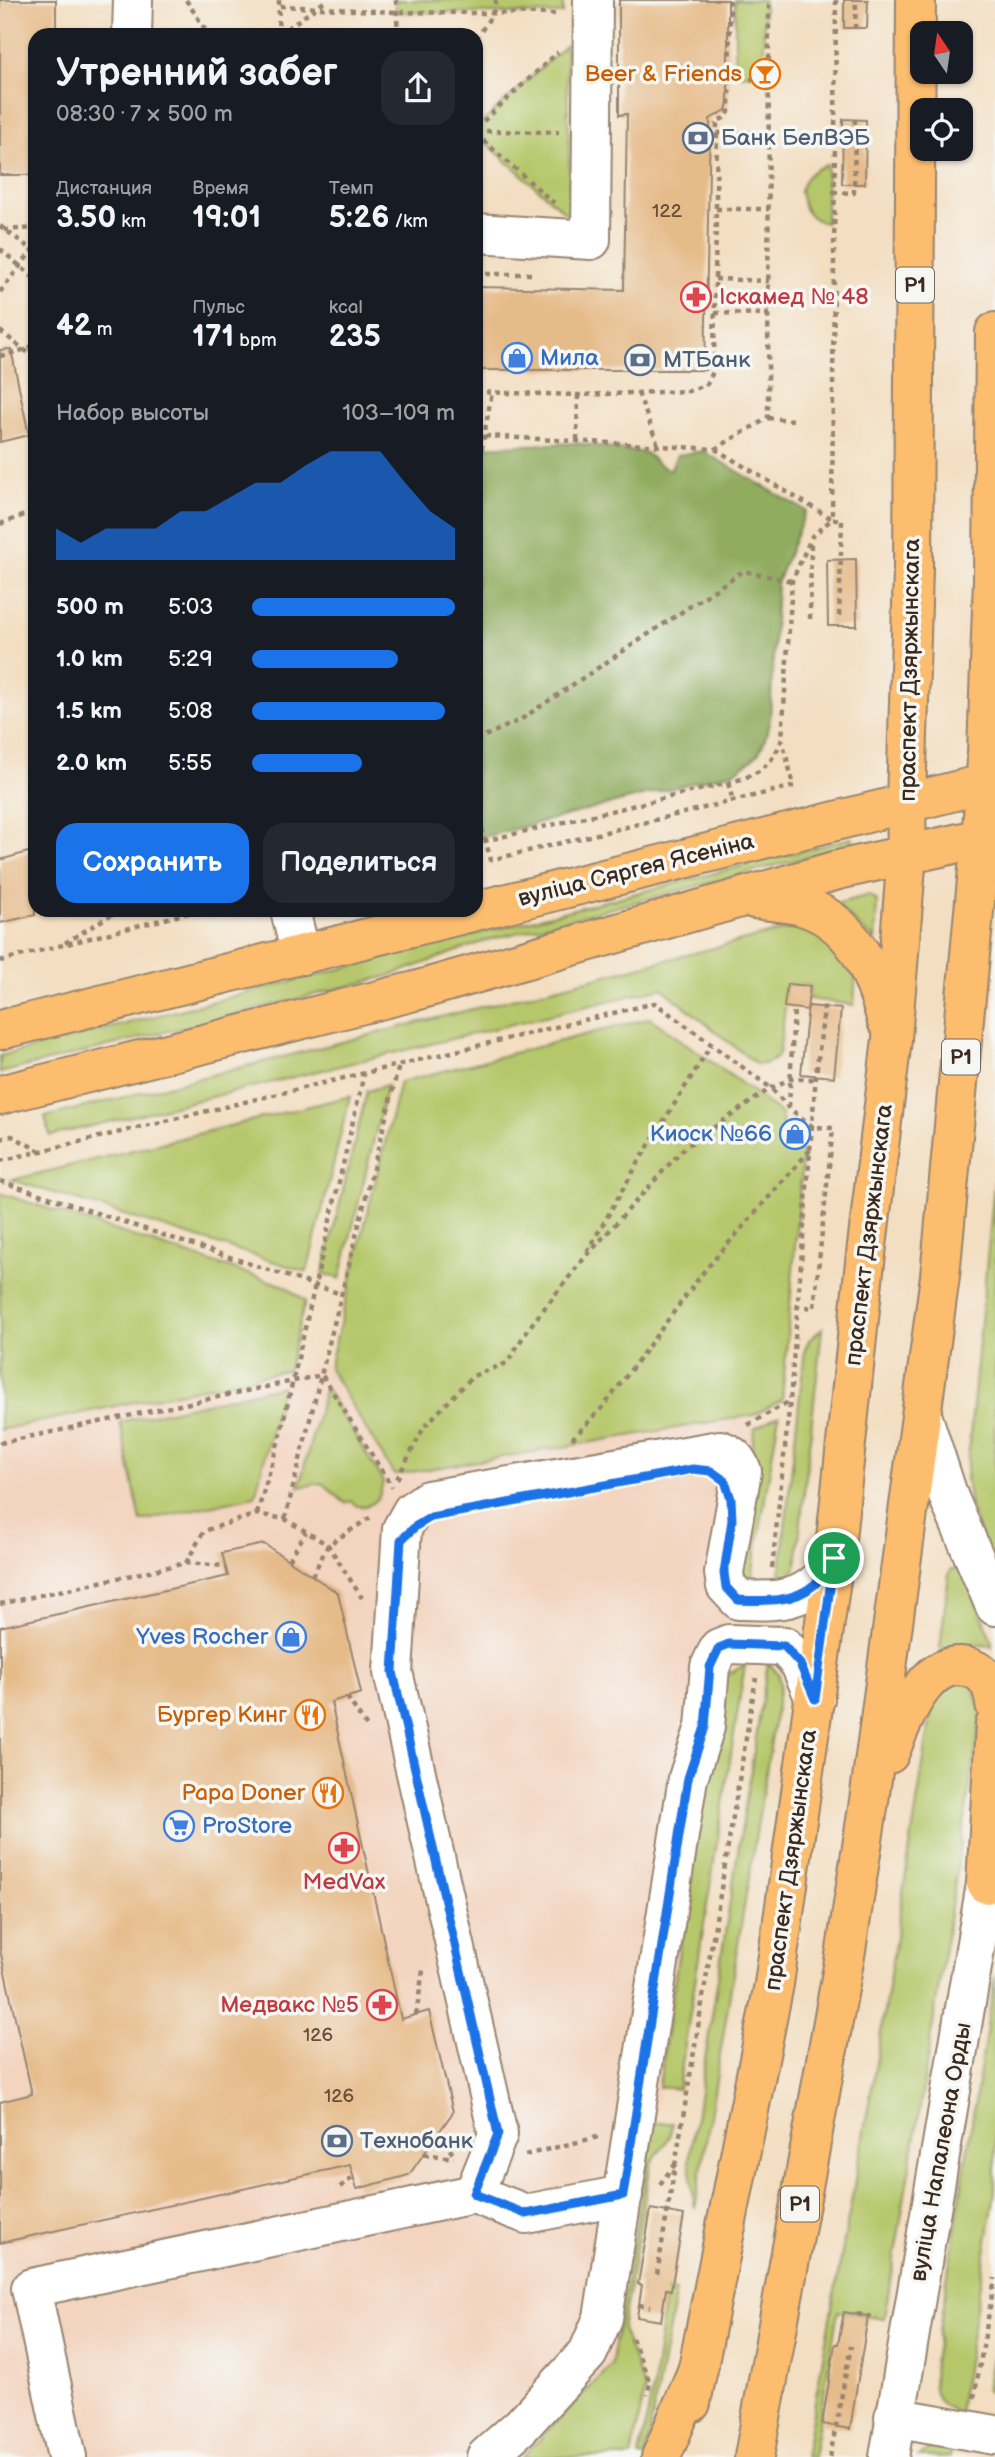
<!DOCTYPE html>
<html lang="ru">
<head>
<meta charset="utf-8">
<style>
  :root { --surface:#171b24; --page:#242831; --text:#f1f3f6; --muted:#9ea1a6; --accent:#1a73e8 }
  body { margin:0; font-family:"Balsamiq Sans",sans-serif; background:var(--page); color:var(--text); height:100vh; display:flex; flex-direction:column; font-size:26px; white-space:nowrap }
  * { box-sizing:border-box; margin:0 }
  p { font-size:23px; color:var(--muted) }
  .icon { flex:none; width:38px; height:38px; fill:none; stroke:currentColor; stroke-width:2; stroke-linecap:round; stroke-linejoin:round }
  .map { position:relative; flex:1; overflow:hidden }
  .panel { position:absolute; left:28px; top:28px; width:455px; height:889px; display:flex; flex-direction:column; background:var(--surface); border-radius:21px; box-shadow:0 2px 5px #0004 }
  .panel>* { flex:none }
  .needle { width:46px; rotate:347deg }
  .fabs { position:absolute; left:910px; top:21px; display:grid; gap:14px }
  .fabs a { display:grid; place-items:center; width:63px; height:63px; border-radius:14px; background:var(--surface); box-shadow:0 2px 5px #0004; font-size:35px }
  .pin { position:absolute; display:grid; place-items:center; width:60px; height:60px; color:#fff; margin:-30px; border:4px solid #fff; border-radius:50%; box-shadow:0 2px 7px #0007 }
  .round { display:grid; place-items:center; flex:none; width:74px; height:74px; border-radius:21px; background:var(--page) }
  .summary { display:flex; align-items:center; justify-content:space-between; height:119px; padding:0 28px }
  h1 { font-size:38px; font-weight:800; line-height:52px }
  .figures { display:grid; grid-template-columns:repeat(3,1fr); gap:10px; height:119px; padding:7px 28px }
  .figures div { display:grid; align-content:center }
  .figures b { font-size:30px; font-weight:800 }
  .figures small { font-size:19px; font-weight:400 }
  .figures p { font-size:19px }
  .chart { height:196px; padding:14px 28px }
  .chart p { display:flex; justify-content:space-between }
  .chart svg { width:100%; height:126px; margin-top:7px; fill:var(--accent); opacity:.7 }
  .cta { display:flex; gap:14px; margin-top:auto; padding:14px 28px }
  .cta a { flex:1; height:80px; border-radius:21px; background:var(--accent); color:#fff; font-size:28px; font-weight:800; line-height:80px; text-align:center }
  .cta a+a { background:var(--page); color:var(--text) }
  ul { padding:0 28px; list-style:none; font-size:23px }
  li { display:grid; grid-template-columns:112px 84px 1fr; align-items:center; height:52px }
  li i { height:18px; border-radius:9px; background:var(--accent) }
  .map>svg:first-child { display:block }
  .built { fill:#f3d4bf }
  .green { fill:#b5c76a; stroke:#787844; stroke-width:2 }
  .forest { fill:#90ac5e; stroke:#666b3e; stroke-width:2 }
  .building { fill:#e6bb8a }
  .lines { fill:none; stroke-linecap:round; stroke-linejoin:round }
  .minor-casing { stroke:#978470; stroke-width:42 }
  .major-casing { stroke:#978470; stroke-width:42 }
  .highway-casing { stroke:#978470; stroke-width:42 }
  .path { stroke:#978470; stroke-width:4.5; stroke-dasharray:5 5; stroke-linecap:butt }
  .minor { stroke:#fff; stroke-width:38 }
  .major { stroke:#fcbd6e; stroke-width:38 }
  .highway { stroke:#fcbd6e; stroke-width:38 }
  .route-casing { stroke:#fff; stroke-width:14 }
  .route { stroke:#1a73e8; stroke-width:9 }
  .labels { text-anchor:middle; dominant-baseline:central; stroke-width:7; stroke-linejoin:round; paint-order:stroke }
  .number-label { font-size:19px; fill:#664e39 }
  .shield { fill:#f6f6f2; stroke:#73675e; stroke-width:2 }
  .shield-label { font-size:21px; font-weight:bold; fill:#3b2a1e }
  .food-label { font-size:23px; fill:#c56008; stroke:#f6f6f2; text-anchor:end }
  .service-label { font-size:23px; fill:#4e5e75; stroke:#f6f6f2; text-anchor:start }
  .health-label { font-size:23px; fill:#be3a42; stroke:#f6f6f2; text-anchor:start }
  .shop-label { font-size:23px; fill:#366cbe; stroke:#f6f6f2; text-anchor:start }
  .street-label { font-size:23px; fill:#3b2a1e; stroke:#f6f6f2 }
</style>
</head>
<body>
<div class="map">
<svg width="995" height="2457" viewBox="0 0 995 2457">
  <rect width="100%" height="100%" fill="#f6f6f2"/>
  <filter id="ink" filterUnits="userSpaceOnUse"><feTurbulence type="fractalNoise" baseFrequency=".0143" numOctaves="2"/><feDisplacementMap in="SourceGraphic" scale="14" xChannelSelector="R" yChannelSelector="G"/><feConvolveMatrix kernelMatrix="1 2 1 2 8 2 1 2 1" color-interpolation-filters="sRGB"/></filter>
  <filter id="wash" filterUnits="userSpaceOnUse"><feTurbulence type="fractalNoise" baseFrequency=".00686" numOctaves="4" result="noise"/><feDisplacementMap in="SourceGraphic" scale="28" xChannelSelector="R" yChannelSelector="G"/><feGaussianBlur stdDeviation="1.57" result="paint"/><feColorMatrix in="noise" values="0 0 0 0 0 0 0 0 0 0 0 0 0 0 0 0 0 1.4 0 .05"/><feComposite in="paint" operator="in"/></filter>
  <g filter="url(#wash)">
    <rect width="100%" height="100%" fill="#f3dec1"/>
    <path class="built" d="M325,1363L395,1475L754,1415L755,1428L654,2123L612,2366L522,2457H0V1431Z"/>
    <g class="green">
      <path d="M396,0H563V14L395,12Z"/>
      <path d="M735,0H764V68L757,75L735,74Z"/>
      <path d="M566,45L571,218L476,134V128Z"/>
      <path d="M827,165L826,223C808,220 803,208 800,191C805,176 812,169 827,165Z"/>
      <path d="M852,838L854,845L485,941L389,976L0,1073V1056Z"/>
      <path d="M869,895L877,901L875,941L835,904Z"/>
      <path d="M793,928H810L823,933L856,973L854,1005L809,999L810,986L788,984L779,1054C772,1062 767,1065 756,1064L662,988L50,1136L45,1117Z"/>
      <path d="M650,1018L751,1090L782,1115V1152L803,1151L782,1400L754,1415L394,1475L329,1368L400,1082Z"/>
      <path d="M387,1085L340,1279L323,1273L367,1091Z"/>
      <path d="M350,1096L307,1272L12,1180Z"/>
      <path d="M995,1176V1576L970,1507L966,1478Z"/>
      <path d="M0,1193L285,1286L305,1301L288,1370L0,1430Z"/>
      <path d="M822,1329L796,1567L789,1578L779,1583L805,1349L809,1340Z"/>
      <path d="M282,1386L255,1496L141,1521L120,1422Z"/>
      <path d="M325,1387L383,1481C381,1497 375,1508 357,1506L351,1501L345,1503L322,1483L299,1487Z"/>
      <path d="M779,1415L750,1589L734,1571L755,1428Z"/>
      <path d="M952,1569H960L963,1572L991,1638L992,1646L964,1643L943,1649L940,1648L949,1573Z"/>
      <path d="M768,1662L779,1675L780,1686L695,2209L689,2161Z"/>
      <path d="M745,1665L678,2089L659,2087L716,1698L726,1675Z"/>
      <path d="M969,1674L981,1715L919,2113L884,2318L838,2311L813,2457H805L875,2070L932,1708L936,1694Z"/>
      <path d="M995,1976V2192L959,2412C931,2405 932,2387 934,2362Z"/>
      <path d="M654,2123H673L669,2138L651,2163L622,2329L645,2390L631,2457H522L611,2366Z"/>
      <path d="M642,2286L676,2291L645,2457H639L653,2387L665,2299L641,2294Z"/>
      <path d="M995,2342V2393L986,2391Z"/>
      <path d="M946,2443L953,2444L950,2457H919L935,2445Z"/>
    </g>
    <path class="forest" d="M576,443L646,453L658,464L670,470L677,455L703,451L806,511L777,582L770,719C763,751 761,755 734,772L476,839V447Z"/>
    <g id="blocks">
      <g class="building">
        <path d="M0,0H56V35H35V175H0Z"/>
        <path d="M619,0H728V103L726,110L710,119L705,370H476V287L624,290L627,114L619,115Z"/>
        <path d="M844,0H868L867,28H844Z"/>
        <path d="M843,119L866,120L865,184H842Z"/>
        <path d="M11,349L29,435L0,442V350Z"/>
        <path d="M856,559L857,626H828L827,560Z"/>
        <path d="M35,850V915L0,923V860Z"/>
        <path d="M787,984L810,986L807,1010L784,1007Z"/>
        <path d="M808,1006L841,1009L834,1077L801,1074Z"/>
        <path d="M264,1544L338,1593L361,1693L331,1702L401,2019L429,2011L453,2112L409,2175L357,2189L350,2165L0,2243V2102L32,2094L0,1950V1627L228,1576L222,1553Z"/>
        <path d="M651,2209L684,2215L671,2290L666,2289L661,2321L637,2317L642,2285L638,2284Z"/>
        <path d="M844,2312L868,2316L850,2429L822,2424L835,2344H838Z"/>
      </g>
    </g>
  </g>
  <g filter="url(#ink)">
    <use href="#blocks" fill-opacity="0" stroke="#978470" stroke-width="2"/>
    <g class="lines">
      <g class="minor-casing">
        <g id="minor">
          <path d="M132,35L133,0"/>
          <path d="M476,233L591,240L593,0"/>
          <path d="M290,910L301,955"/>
          <path d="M922,1415L949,1498L995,1606"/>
          <path d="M474,2194L498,2134L393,1672L402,1529L412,1511L428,1500L720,1450C732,1454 737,1459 742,1471L724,1573L726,1586L739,1600C764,1601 793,1603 814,1585C822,1578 828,1566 834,1558"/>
          <path d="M894,2417L995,2435"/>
          <path d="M67,2457L31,2288L474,2194L526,2214L623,2195"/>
          <path d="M486,2457L521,2426L588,2353L603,2318L688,1778L705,1727L710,1667L719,1648L729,1644L784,1646L800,1664L815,1699"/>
          <path d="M889,2457L986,1884L995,1850"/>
        </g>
      </g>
      <g class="major-casing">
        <g id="major">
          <path d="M754,899C768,901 784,902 798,905C854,919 873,971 887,1021"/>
          <path d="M0,1030L995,781"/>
          <path d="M0,1095L415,991L838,870L995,835"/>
          <path d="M889,1754C902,1722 926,1651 973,1669C989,1675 993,1689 995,1704"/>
          <path d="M986,1884L995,1725"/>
          <path d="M691,2403L774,1984L834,1558L864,1271L892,1039L907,854L906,802L913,570L916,0"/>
          <path d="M754,2457L846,1950L869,1801L940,1276L986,783L993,578L995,332"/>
        </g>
      </g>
      <g class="highway-casing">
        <path id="highway" d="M661,2457L698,2369"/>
      </g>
      <g class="path">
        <path d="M186,0L209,35"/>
        <path d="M279,0L278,35L293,32L319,35"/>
        <path d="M396,0L398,35"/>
        <path d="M836,0L832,519L842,520L839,618"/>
        <path d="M280,6L395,12L559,14"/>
        <path d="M855,29L856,0"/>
        <path d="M279,34L327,0"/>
        <path d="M476,39L493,13L496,0"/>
        <path d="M730,79H770"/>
        <path d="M476,128L558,52"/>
        <path d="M476,131L559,132"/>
        <path d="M717,133L770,132"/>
        <path d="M476,134L554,203"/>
        <path d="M833,192L854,193L855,120"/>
        <path d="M716,209H769"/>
        <path d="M0,226L35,252"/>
        <path d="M4,230L35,228"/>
        <path d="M0,249L35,279"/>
        <path d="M476,274H535"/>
        <path d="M715,279L769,281"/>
        <path d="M0,292L35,247"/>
        <path d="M715,313L769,314"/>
        <path d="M0,331L35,358"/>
        <path d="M0,356L23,350L35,345"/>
        <path d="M476,392L578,395L689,391L707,384L714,370L717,121L724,118L729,112L730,0"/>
        <path d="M638,393L658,445"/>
        <path d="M768,418L794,420"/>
        <path d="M476,432L485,436L715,449L832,519L812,536L792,581L782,739C771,768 757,775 728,783L476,843"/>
        <path d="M577,440L578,395"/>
        <path d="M715,449L768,418L769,0"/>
        <path d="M476,479L492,392"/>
        <path d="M0,524L35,511"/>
        <path d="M810,619L811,541"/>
        <path d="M476,740L520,720L743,571L792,581"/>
        <path d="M728,783L733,801"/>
        <path d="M476,809L491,860L794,786L782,740"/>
        <path d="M65,943L119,910"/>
        <path d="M0,961L200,910"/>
        <path d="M789,1107L794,1008"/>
        <path d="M0,1139L12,1136L40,1151"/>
        <path d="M0,1161L655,1003L771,1088L789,1108L813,1127L833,1128L814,1308L797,1306"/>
        <path d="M0,1181L341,1294"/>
        <path d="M587,1252L641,1158L711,1045"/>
        <path d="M748,1425L790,1401"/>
        <path d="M572,1439L604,1406L705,1270L811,1149"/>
        <path d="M0,1443L322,1375L392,1487"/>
        <path d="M397,1479L424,1427L473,1376L507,1363L528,1329L581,1262L684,1148L771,1088L790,1079H816"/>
        <path d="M257,1514L280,1436L364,1074"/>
        <path d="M285,1519L399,1065"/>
        <path d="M289,1560L306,1532"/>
        <path d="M186,1563L204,1531L257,1514L285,1519L328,1545L362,1598"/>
        <path d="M772,1568L790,1401L816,1075L825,1001"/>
        <path d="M312,1576L328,1545L371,1517"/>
        <path d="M0,1604L186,1563L225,1566"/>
        <path d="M347,1697L369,1730"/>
        <path d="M416,2015L423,1970L424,1972"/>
        <path d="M438,2133L453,2154"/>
        <path d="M424,2154L454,2158"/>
        <path d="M525,2155L598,2137"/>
        <path d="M660,2184L676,2163"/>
        <path d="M340,2187L353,2177"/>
        <path d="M657,2274L756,1678"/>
        <path d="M639,2305L650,2307"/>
        <path d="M857,2314L877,2318"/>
        <path d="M632,2338L650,2383L647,2395"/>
        <path d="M974,2398L995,2278"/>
        <path d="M830,2457L851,2346"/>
      </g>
      <use href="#minor" class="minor"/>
      <use href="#major" class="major"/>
      <use href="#highway" class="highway"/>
    </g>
  </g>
  <g class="lines" filter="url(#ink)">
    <g class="route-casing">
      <path id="route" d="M693,1469L711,1471L725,1481L731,1499L732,1520L724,1573L726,1587L738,1600C764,1601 793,1603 814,1585C822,1578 828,1566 834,1558L815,1699L800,1664L784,1646L729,1644L719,1648L710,1667L705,1727L688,1778L623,2195L526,2214L474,2194L498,2134L393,1672L401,1540L416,1526L431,1517Z"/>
    </g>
    <use href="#route" class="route"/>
  </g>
  <defs>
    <g id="bar-ring" transform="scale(1.575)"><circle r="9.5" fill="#f6f6f2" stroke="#e8710a" stroke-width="1.5"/><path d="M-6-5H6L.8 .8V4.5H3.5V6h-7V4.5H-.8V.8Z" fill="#e8710a"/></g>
    <g id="bank-ring" transform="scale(1.575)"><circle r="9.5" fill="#f6f6f2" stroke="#5c6f8a" stroke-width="1.5"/><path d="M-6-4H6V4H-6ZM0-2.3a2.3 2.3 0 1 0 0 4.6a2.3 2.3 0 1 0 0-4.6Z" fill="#5c6f8a"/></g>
    <g id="pharmacy-ring" transform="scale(1.575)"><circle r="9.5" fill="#f6f6f2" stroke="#e0444e" stroke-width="1.5"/><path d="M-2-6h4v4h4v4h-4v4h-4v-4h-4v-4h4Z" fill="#e0444e"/></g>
    <g id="shop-ring" transform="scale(1.575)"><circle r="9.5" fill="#f6f6f2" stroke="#3f7fe0" stroke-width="1.5"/><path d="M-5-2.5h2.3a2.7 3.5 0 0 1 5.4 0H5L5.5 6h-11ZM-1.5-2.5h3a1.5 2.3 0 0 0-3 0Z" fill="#3f7fe0"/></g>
    <g id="restaurant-ring" transform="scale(1.575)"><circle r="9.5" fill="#f6f6f2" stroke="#e8710a" stroke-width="1.5"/><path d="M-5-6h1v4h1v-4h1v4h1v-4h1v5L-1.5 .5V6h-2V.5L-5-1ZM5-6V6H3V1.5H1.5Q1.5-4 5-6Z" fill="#e8710a"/></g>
    <g id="supermarket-ring" transform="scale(1.575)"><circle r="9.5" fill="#f6f6f2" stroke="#3f7fe0" stroke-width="1.5"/><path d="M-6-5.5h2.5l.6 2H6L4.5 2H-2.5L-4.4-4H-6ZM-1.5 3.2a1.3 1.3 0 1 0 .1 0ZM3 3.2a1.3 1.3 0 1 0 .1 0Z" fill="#3f7fe0"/></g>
  </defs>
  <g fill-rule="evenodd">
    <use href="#bar-ring" x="765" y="74"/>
    <use href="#bank-ring" x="698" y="138"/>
    <use href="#pharmacy-ring" x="696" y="297"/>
    <use href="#shop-ring" x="517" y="358"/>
    <use href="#bank-ring" x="640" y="360"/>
    <use href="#shop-ring" x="795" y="1134"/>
    <use href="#shop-ring" x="291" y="1637"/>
    <use href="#restaurant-ring" x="310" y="1715"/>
    <use href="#restaurant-ring" x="328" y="1793"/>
    <use href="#supermarket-ring" x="179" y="1826"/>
    <use href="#pharmacy-ring" x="344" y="1848"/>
    <use href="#pharmacy-ring" x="382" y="2005"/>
    <use href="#bank-ring" x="337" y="2141"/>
  </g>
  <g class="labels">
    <g class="number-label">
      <text x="667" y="211">122</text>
      <text x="318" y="2035">126</text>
      <text x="339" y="2096">126</text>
    </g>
    <g class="shield">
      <rect x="896" y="267.5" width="38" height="35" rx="5"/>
      <rect x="942" y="1039.5" width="38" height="35" rx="5"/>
      <rect x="781" y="2186.5" width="38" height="35" rx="5"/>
    </g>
    <g class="shield-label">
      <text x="915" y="285">Р1</text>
      <text x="961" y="1057">Р1</text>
      <text x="800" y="2204">Р1</text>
    </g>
    <g class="food-label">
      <text x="742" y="74">Beer &amp; Friends</text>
      <text x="287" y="1715">Бургер Кинг</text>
      <text x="305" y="1793">Papa Doner</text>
    </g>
    <g class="service-label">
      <text x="721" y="138">Банк БелВЭБ</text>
      <text x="663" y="360">МТБанк</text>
      <text x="360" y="2141">Технобанк</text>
    </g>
    <g class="health-label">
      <text x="719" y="297">Іскамед № 48</text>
      <text x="344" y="1882" text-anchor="middle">MedVax</text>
      <text x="359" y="2005" text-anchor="end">Медвакс №5</text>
    </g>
    <g class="shop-label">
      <text x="540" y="358">Мила</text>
      <text x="772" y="1134" text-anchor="end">Киоск №66</text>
      <text x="268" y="1637" text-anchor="end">Yves Rocher</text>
      <text x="202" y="1826">ProStore</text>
    </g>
    <g class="street-label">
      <text transform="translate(910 670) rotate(-89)">праспект Дзяржынскага</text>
      <text transform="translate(636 870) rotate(-14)">вуліца Сяргея Ясеніна</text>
      <text transform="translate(869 1235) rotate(-83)">праспект Дзяржынскага</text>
      <text transform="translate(791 1860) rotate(-82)">праспект Дзяржынскага</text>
      <text transform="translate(941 2152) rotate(-80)">вуліца Напалеона Орды</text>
    </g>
  </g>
</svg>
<div class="fabs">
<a><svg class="needle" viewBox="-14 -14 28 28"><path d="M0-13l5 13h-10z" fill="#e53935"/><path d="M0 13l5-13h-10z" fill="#9ea1a6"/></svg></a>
<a><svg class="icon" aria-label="locate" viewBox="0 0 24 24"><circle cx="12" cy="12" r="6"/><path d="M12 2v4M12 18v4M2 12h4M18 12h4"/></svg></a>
</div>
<div class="pin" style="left:834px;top:1558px;background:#1e9e55"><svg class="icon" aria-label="arrive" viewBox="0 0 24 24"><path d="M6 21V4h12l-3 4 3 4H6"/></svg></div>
<section class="panel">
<div class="summary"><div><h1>Утренний забег</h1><p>08:30 · 7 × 500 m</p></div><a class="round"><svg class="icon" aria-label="share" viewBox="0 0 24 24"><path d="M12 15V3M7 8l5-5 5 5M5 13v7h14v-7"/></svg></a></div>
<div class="figures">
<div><p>Дистанция</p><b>3.50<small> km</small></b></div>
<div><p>Время</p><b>19:01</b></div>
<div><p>Темп</p><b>5:26<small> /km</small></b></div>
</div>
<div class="figures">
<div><b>42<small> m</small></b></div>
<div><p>Пульс</p><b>171<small> bpm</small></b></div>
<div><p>kcal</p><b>235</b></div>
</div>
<div class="chart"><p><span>Набор высоты</span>103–109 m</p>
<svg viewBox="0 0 160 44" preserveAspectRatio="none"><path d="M0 44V33L10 38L20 33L30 33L40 33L50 27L60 27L70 22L80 17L90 17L100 11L110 6L120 6L130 6L140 17L150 27L160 33V44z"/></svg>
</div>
<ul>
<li><b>500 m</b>5:03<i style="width:100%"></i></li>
<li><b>1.0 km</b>5:29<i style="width:72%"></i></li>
<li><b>1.5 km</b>5:08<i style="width:95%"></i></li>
<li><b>2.0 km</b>5:55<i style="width:54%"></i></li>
</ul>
<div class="cta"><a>Сохранить</a><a>Поделиться</a></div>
</section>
</div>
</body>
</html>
